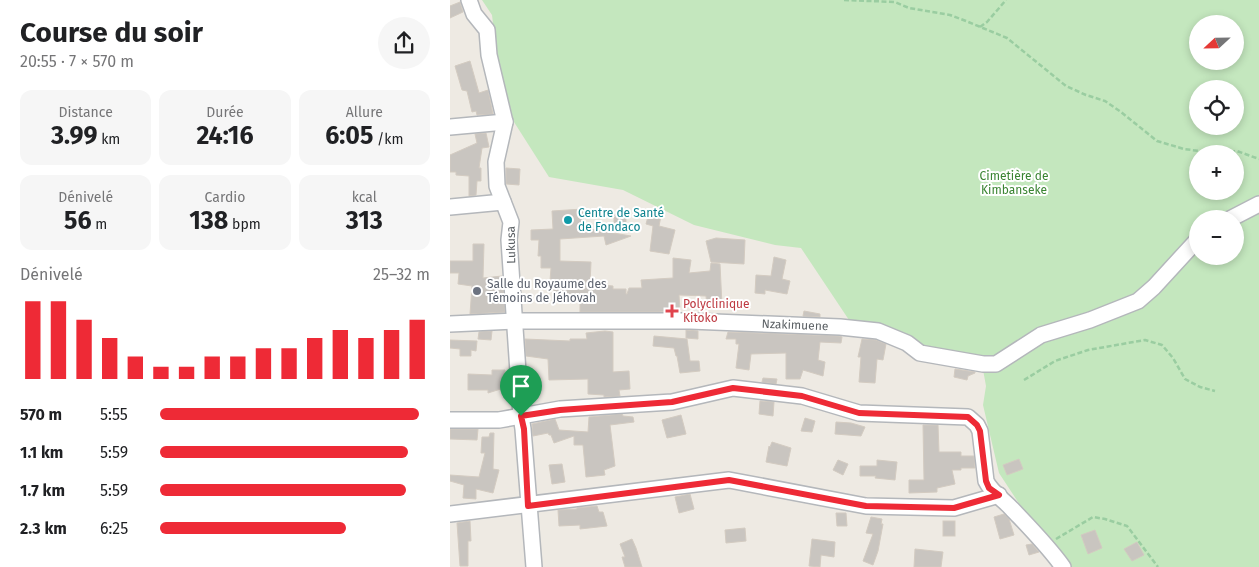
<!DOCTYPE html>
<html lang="fr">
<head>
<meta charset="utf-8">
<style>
  :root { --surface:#fff; --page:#f6f6f6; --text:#202124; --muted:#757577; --accent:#ee2a36 }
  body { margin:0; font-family:"Fira Sans",sans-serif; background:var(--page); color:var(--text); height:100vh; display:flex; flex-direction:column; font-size:19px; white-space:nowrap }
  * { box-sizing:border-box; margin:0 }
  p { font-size:16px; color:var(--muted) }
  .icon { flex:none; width:28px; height:28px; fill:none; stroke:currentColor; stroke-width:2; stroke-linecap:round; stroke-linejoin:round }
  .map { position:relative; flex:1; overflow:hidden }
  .sheet { display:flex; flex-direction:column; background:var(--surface); width:450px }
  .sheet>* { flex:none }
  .needle { width:32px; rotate:248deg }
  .fabs { position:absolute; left:739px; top:15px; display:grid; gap:10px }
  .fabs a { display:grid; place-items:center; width:55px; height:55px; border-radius:50%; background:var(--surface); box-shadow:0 2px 8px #0003; font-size:25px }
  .pin { position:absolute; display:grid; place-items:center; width:42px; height:42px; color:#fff; margin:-51px -21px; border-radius:50% 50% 50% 0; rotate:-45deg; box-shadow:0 0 5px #0007 }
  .pin .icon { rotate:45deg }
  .round { display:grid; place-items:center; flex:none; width:52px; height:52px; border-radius:26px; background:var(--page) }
  .head { display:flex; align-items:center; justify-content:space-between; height:85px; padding:0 20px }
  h1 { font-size:28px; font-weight:700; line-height:38px }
  .metrics { display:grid; grid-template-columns:repeat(3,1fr); gap:8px; height:85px; padding:5px 20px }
  .metrics div { display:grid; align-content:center; border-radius:12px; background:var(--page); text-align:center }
  .metrics b { font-size:25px; font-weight:700 }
  .metrics small { font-size:14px; font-weight:400 }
  .metrics p { font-size:14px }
  .chart { height:140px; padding:10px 20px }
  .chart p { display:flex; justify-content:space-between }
  .chart svg { width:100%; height:90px; margin-top:5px; stroke:var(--accent); stroke-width:6 }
  ul { padding:0 20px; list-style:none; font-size:16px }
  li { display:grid; grid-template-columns:80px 60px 1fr; align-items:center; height:38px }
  li i { height:12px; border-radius:6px; background:var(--accent) }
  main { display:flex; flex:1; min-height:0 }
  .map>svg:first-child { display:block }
  .green { fill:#c4e7be; fill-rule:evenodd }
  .building { fill:#c9c5c0; stroke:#d3cbc1 }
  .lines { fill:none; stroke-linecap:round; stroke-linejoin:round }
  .minor-casing { stroke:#b4b7bb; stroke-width:18 }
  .path { stroke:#9acda1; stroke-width:2.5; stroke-dasharray:5 2.5; stroke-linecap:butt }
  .minor { stroke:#fff; stroke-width:15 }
  .route-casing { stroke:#fff; stroke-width:10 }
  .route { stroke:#ee2a36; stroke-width:6 }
  .culture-dot { fill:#0f9aa8; stroke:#fff; stroke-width:2 }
  .worship-dot { fill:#6b7280; stroke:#fff; stroke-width:2 }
  .health-dot { fill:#e0444e; stroke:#fff; stroke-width:2 }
  .labels { text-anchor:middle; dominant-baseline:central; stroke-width:4; stroke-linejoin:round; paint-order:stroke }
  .park-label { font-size:12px; fill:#3a8432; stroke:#fff }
  .culture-label { font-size:12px; fill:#0d838f; stroke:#fff; text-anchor:start }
  .street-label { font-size:12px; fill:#5b6064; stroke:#fff }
  .worship-label { font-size:12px; fill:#5b616d; stroke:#fff; text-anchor:start }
  .health-label { font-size:12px; fill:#be3a42; stroke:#fff; text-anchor:start }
</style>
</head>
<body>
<main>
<section class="sheet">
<div class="head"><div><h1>Course du soir</h1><p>20:55 · 7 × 570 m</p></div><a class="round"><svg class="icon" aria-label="share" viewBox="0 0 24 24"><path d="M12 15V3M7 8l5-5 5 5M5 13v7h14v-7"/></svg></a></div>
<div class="metrics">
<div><p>Distance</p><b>3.99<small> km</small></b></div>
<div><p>Durée</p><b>24:16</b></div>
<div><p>Allure</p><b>6:05<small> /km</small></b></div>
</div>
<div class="metrics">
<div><p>Dénivelé</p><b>56<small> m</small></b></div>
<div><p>Cardio</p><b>138<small> bpm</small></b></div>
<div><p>kcal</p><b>313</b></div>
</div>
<div class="chart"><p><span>Dénivelé</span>25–32 m</p>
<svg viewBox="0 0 160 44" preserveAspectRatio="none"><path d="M5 44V6M15 44V6M25 44V15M35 44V24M45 44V33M55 44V38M65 44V38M75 44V33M85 44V33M95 44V29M105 44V29M115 44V24M125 44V20M135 44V24M145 44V20M155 44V15"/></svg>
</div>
<ul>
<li><b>570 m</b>5:55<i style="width:96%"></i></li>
<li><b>1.1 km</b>5:59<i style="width:92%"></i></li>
<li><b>1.7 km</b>5:59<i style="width:91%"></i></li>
<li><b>2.3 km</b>6:25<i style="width:69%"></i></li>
</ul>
</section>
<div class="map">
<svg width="809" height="567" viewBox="0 0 809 567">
  <rect width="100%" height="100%" fill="#eeeae3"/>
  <path class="green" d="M32,0H809V567H622L596,545L549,473L533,405L536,386L532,364L494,359L438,333L399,320L351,248L325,245L244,225L173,190L99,177L64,122L49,73L42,15ZM748,24H785V61H748ZM748,89H785V126H748ZM748,154H785V191H748ZM748,219H785V256H748Z"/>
  <g class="building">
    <path d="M10,2L13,12L0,18V6Z"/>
    <path d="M20,61L29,93L38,90L43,114L27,115L26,111L22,112L17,91L12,90L5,66Z"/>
    <path d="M36,133L39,147L32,148L29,168H31V181H27L26,195L19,196V176L6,175V172H0V155L27,143L25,134Z"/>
    <path d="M56,168L70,169L69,185L56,184Z"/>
    <path d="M133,209L134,228L181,236L156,245L154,236L110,239V261L141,262L140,284L163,286V289H176V294H177L179,288H192L191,280L223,278V258L241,260L239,273L260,271L261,263L270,264L272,305L257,307L256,296L229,295L230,310L209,312H130V300H105L103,282L100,281L101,268H91V256H88L89,240H81V230L103,229L102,211Z"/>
    <path d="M199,213L211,216L209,226L225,230L219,254L200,251L203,226L196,224Z"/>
    <rect x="164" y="214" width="12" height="10"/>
    <path d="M266,238L295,240L294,264L261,262L256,241Z"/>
    <path d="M23,244H34L33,278L52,276L55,312L20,314L22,286L8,284L9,273H0V261H23Z"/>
    <path d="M324,257L336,260L332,279L340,281L337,294L315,290V294L305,293L306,275L321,276Z"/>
    <path d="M354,311L370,314V317L353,316Z"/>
    <path d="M236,330L248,331V339L236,338Z"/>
    <path d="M42,331L41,340L28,339L29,332Z"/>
    <path d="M155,331L163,332V372L179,371L180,389L169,390L170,396L154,397V395L138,394V379L99,380L98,359L76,356L75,339L120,341V339H137L136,333Z"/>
    <path d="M278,332L389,336L392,337L391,343L370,342L368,360L375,362L373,376L353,370L350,379H336V353L301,354L299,370L286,368L289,344H286V339H276Z"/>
    <path d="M204,336L237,339L240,361H249L250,371L230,373L227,356H226L224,348L203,346Z"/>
    <path d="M412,339L426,340L436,344L433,360L427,359L425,383L409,382L411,357H408Z"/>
    <path d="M0,340L27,341L26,351L21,350V356H10V349L0,348Z"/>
    <path d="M505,369L525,372V373L518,376L517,380L504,377Z"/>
    <path d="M42,370H55L54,388L38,393V390H18V374L42,375Z"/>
    <path d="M313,378L327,379L326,384L312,382Z"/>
    <path d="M310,401L324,402L323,416L309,414Z"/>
    <path d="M172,414L173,416L183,417L184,422L160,425L165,466L154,470L155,475L136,477L133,445H124V436L104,443L101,435H99L98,433L83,436L82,424L105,419L109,430L138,432L139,417Z"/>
    <path d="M231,415L236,434L217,438L212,420Z"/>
    <path d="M355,418L365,421L362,432L351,431Z"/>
    <path d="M386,422L401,423L415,427L411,436L385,434Z"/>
    <path d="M473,425H488L489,452H511V456H524L525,468H511V470H502L505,484L487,488V492L459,493V480H474Z"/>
    <path d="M0,429H28L27,440L0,439Z"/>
    <path d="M40,433H44L43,469L49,470L43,493L26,489V499L13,498L14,485L0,481V475L29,477L35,453H31L32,437H39Z"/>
    <path d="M322,442L341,448L337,466L316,462L319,446L320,447Z"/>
    <path d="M569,459L573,469L557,475L553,465Z"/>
    <path d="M388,460L398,464L393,475L383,470Z"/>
    <path d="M427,460L447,462L445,480L425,478L426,476H410V466H427Z"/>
    <path d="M112,464L115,482L102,484L99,465Z"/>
    <path d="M240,494L244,509L229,513L225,497Z"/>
    <path d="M147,506L149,512H153L157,526L130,529V525L109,526L108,510L127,509V508Z"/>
    <path d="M386,513H396L397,526H387Z"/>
    <path d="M554,514L559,519L564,535L550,539L544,517Z"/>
    <path d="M421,517L432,519L431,524H433L428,551L423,565L413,561L423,534L416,533Z"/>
    <path d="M20,521L21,541H18V566H10L7,523Z"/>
    <rect x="493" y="521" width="12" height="15"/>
    <path d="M295,528L296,541L276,543L275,530Z"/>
    <path d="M645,530L652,548L638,554L631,535Z"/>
    <path d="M182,539L186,548L192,567H175L172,557H175L170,544Z"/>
    <path d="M362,539L385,542L384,557L371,555L370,567L359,566Z"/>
    <path d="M687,542L694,555L682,561L674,549Z"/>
    <path d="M582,544L589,552L579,555L576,545Z"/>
    <path d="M465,549L493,552L491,567H464Z"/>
  </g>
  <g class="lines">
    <g class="minor-casing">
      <g id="minor">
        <path d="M19,0L24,14L37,30L39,55L55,122L46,162L47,186L61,222L59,240L71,416L73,429L84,567"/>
        <path d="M0,127L55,122"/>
        <path d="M0,207L53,202"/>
        <path d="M780,219L809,204"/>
        <path d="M0,324L65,321H240L390,327L428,331L457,343L470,353L533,364H546L591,335L640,320L688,301L704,287L748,239"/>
        <path d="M0,420H49L110,409L222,402L283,388L352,396L409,413L518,417L527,425L530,431L536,481C541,492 554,500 562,509C580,528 598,546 613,567"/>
        <path d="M0,514L279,480L416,506L504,508L549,495"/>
      </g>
    </g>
    <g class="path">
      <path d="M394,0L445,2L459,8L500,15L516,21L557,38L616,86L636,95L655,101L671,112L707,141L734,149L765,153L787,151L809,159"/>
      <path d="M530,27L537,22L556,0"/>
      <path d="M574,380L605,361L638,350L695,340L712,345L723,358L735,379L750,387L765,391"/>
      <path d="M606,539L643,517L655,519L677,526L708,567"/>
    </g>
    <use href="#minor" class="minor"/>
  </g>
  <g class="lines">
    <g class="route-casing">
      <path id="route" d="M283,388L352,396L409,413L518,417L527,425L530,431L536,481L539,488L549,495L504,508L416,506L279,480L78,506L74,429L71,416L110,410L222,402Z"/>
    </g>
    <use href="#route" class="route"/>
  </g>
  <circle class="culture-dot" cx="118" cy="220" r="5"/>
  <circle class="worship-dot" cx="27" cy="291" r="5"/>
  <path class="health-dot" d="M219.5 303.5h5v5h5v5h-5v5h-5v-5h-5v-5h5z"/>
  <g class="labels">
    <g class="park-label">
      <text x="564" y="176">Cimetière de<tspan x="564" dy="14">Kimbanseke</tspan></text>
    </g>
    <g class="culture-label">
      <text x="128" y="213">Centre de Santé<tspan x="128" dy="14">de Fondaco</tspan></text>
    </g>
    <g class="street-label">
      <text transform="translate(61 245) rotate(-91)">Lukusa</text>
      <text transform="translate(345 325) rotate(2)">Nzakimuene</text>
    </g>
    <g class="worship-label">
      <text x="37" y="284">Salle du Royaume des<tspan x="37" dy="14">Témoins de Jéhovah</tspan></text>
    </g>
    <g class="health-label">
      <text x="233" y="304">Polyclinique<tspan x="233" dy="14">Kitoko</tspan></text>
    </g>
  </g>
</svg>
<div class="fabs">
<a><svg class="needle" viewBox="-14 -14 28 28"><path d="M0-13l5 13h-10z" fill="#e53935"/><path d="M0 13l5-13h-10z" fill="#757577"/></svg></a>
<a><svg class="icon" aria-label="locate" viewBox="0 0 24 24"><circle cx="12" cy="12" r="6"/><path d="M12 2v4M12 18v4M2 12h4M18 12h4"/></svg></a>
<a>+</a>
<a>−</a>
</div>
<div class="pin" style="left:71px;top:416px;background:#1e9e55"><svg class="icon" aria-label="arrive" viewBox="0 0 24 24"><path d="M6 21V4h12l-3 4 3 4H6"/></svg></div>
</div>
</main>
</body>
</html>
